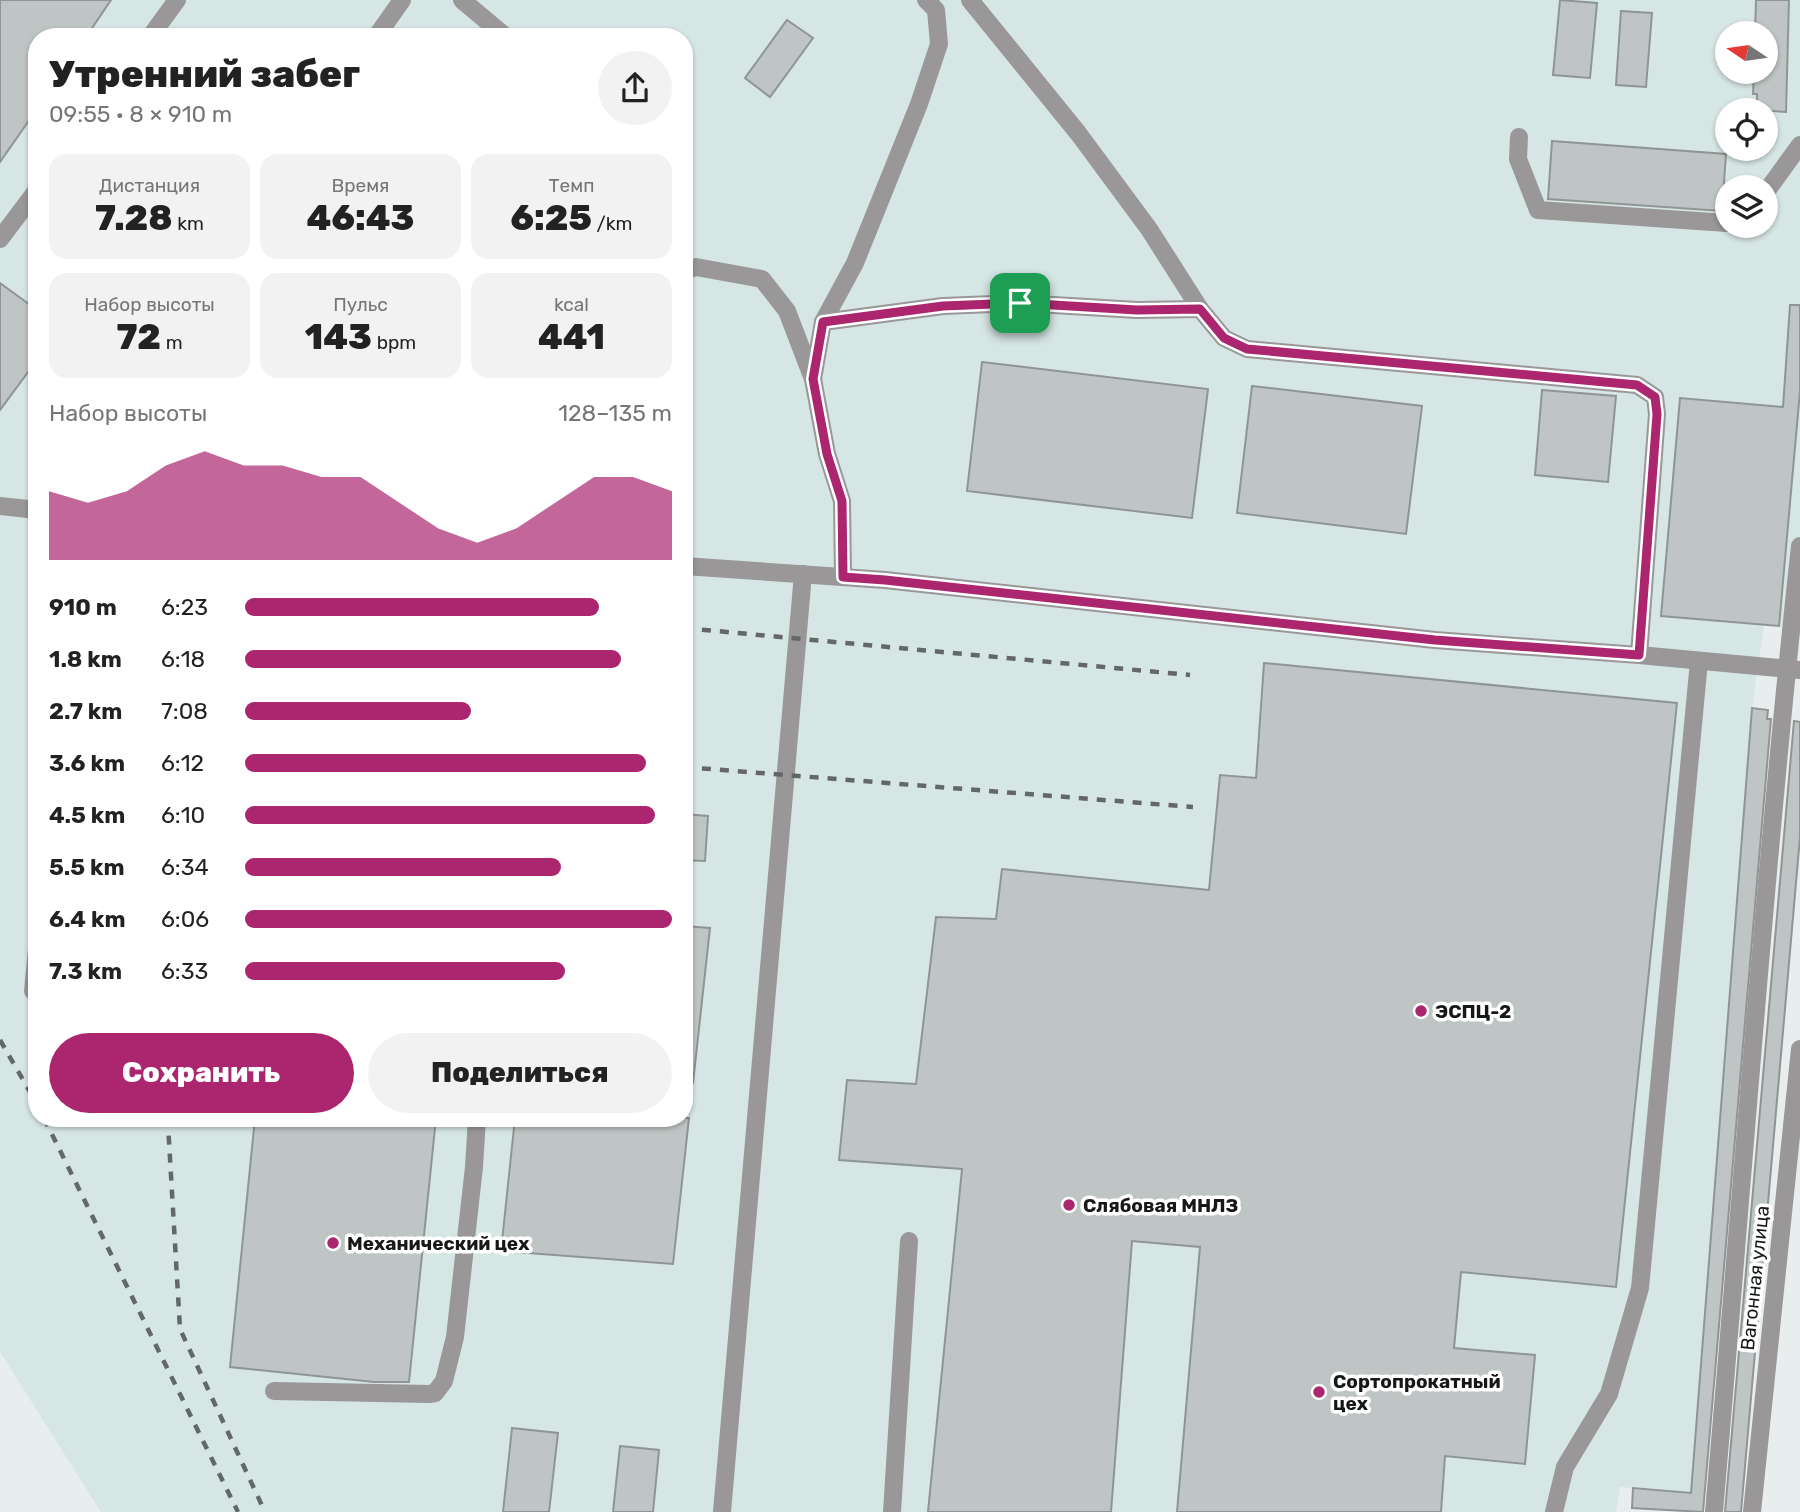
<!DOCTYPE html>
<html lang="ru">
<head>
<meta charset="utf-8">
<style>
  :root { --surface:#fff; --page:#f2f2f2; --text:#222; --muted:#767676; --accent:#ab266f }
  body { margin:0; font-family:Rubik,sans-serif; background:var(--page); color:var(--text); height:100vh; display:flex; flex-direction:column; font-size:26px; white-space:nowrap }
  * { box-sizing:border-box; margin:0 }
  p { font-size:23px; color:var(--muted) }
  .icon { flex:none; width:38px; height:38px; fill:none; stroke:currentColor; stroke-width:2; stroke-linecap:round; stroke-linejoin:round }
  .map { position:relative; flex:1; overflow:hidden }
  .side { position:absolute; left:28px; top:28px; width:665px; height:1099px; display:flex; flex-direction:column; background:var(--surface); border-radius:28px; box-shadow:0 2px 5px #0004 }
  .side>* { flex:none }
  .needle { width:46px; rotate:283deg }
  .controls { position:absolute; left:1715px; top:21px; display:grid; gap:14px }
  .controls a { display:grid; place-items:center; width:63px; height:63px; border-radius:50%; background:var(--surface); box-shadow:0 2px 5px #0004; font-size:35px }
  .pin { position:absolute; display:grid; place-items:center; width:60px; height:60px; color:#fff; margin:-30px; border-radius:14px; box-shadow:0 4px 10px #0006 }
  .round { display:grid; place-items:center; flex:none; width:74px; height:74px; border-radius:37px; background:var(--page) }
  .overview { display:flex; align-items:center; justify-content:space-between; height:119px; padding:0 21px }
  h1 { font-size:38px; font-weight:800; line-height:52px }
  .metrics { display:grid; grid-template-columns:repeat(3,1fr); gap:10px; height:119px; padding:7px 21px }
  .metrics div { display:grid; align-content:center; border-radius:18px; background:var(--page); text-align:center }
  .metrics b { font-size:35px; font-weight:800 }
  .metrics small { font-size:19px; font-weight:400 }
  .metrics p { font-size:19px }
  .chart { height:196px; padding:14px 21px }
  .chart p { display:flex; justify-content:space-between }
  .chart svg { width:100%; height:126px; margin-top:7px; fill:var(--accent); opacity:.7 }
  .button { display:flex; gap:14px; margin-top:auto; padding:14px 21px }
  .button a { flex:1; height:80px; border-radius:42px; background:var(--accent); color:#fff; font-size:28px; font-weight:800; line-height:80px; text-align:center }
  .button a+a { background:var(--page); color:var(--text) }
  ul { padding:0 21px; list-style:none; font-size:23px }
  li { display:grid; grid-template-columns:112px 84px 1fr; align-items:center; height:52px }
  li i { height:18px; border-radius:9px; background:var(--accent) }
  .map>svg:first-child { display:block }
  .built { fill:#d6e6e4; fill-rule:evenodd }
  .building { fill:#bfc5c4; stroke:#8f9594; stroke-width:2 }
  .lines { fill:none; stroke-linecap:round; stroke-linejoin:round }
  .minor { stroke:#9a9798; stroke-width:18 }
  .rail { stroke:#636766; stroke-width:4.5; stroke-dasharray:9 9; stroke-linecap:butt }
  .route-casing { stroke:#fff; stroke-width:14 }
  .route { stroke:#ab266f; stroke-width:9 }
  .poi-dot { fill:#ab266f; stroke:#fff; stroke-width:2.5 }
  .labels { text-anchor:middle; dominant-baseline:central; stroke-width:7; stroke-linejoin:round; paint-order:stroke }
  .poi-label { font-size:19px; font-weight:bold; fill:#161818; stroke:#fff; text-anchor:start }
  .street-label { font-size:19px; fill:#161818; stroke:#fff }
</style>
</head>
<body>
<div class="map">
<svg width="1800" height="1512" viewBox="0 0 1800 1512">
  <rect width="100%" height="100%" fill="#e8eeed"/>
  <path class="built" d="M0,0H1800V628L1764,625L1752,708L1692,1493L1620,1487L1616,1512H101L0,1352ZM1727,33H1766V72H1727ZM37,37H684V1118H37ZM1727,110H1766V149H1727ZM1727,187H1766V226H1727Z"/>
  <g class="building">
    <path d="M0,0H111L86,37H37V109L0,162Z"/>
    <path d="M1560,0L1597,3L1590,78L1553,75Z"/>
    <path d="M1756,0H1789L1786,112L1757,110V94H1753L1754,72H1766V33H1755Z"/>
    <path d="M1621,11L1652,13L1646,87L1616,85Z"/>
    <path d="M787,20L813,38L770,97L745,78Z"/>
    <path d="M1552,141L1726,154L1722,211L1548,199Z"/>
    <path d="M0,283L37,310V360L0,410Z"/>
    <path d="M1790,305H1800V391L1779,626L1661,616L1680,398L1783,407Z"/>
    <path d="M982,362L1208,389L1192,518L967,491Z"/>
    <path d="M1252,386L1422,406L1406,534L1237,513Z"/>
    <path d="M1542,390L1616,396L1608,482L1535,475Z"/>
    <path d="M1264,663L1677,703L1616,1287L1461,1272L1454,1348L1535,1355L1525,1464L1445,1456L1441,1512H1177L1200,1247L1132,1241L1111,1512H928L962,1169L839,1160L847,1080L916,1084L936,917L996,919L1002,869L1209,890L1220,775L1256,778Z"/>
    <path d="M1752,708L1768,710L1767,719H1771L1703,1512L1632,1508L1633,1488L1691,1493Z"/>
    <path d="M1794,721L1800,722V837L1741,1512H1725Z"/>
    <path d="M684,814L708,816L705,861L684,860Z"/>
    <path d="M684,926L710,928L693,1083L684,1082Z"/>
    <path d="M255,1118H436L409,1382H374L230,1367Z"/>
    <path d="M515,1118H689L673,1264L501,1251Z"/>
    <path d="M512,1428L558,1433L549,1512H503Z"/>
    <path d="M620,1446L659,1450L653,1512H613Z"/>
  </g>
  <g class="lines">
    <g class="minor">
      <path d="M462,0L506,37"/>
      <path d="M970,0L1078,133L1149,229L1200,309L1224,338L1247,349L1637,385L1655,397L1657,414L1639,655"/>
      <path d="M150,37L177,0"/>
      <path d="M376,37L402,0"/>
      <path d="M1519,137L1518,159L1538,210L1727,223"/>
      <path d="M1766,192L1800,145"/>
      <path d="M0,239L37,190"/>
      <path d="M684,271L696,267L762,279L787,311L813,379"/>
      <path d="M823,322L943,306L1020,303L1137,310L1200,309"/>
      <path d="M0,506L37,510"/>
      <path d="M684,566L885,580L1435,640L1639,655L1800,670"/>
      <path d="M843,577L842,501L827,454L813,379L823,322L855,263L919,104L939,44L936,10L926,0"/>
      <path d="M37,949L33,991L37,992"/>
      <path d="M274,1391L429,1394L435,1393L444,1381L455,1337L474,1167L477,1118"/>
      <path d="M722,1512L803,574"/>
      <path d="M892,1512L909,1241"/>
      <path d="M1554,1512L1565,1467L1609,1394L1640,1288L1699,661"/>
      <path d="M1714,1512C1742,1190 1765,867 1800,546"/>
      <path d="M1752,1512L1800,1049"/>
    </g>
    <g class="rail">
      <path d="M684,628L1190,675"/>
      <path d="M684,767L1193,807"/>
      <path d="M0,1040L37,1104"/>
      <path d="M44,1118L238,1512"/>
      <path d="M170,1118L168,1124L180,1329L265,1512"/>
    </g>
  </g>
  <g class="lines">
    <g class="route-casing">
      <path id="route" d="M1020,303L1137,310L1200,309L1224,338L1247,349L1637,385L1655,397L1657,414L1639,655L1435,640L885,580L843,577L842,501L827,454L813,379L823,322L943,306Z"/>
    </g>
    <use href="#route" class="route"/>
  </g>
  <g class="poi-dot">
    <circle cx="1421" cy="1011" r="7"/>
    <circle cx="1069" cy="1205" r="7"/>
    <circle cx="333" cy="1243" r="7"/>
    <circle cx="1319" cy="1392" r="7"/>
  </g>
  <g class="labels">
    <g class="poi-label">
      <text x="1435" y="1011">ЭСПЦ-2</text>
      <text x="1083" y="1205">Слябовая МНЛЗ</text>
      <text x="347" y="1243">Механический цех</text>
      <text x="1333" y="1381">Сортопрокатный<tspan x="1333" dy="22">цех</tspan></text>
    </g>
    <g class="street-label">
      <text transform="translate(1755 1278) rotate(-84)">Вагонная улица</text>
    </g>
  </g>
</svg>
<div class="controls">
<a><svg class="needle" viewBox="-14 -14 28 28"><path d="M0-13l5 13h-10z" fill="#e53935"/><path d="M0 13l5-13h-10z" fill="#767676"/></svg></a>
<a><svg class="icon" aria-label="locate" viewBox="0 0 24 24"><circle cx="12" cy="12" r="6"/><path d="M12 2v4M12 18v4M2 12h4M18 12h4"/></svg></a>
<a><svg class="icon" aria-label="layers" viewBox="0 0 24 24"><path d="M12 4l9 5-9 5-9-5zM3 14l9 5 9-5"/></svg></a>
</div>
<div class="pin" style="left:1020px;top:303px;background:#1e9e55"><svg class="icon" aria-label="arrive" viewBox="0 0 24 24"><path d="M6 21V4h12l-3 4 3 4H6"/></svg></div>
<section class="side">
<div class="overview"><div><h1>Утренний забег</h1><p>09:55 · 8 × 910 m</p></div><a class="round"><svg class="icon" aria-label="share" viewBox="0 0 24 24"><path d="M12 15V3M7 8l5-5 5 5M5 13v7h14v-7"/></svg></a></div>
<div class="metrics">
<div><p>Дистанция</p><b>7.28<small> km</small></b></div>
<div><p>Время</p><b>46:43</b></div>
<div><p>Темп</p><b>6:25<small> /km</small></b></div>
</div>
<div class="metrics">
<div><p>Набор высоты</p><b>72<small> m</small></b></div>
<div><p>Пульс</p><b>143<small> bpm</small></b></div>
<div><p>kcal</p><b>441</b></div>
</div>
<div class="chart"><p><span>Набор высоты</span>128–135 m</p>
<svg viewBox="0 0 160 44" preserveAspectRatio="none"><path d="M0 44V20L10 24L20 20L30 11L40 6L50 11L60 11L70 15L80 15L90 24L100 33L110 38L120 33L130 24L140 15L150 15L160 20V44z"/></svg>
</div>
<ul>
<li><b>910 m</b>6:23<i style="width:83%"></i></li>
<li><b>1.8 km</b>6:18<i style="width:88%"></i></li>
<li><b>2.7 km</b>7:08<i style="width:53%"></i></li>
<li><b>3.6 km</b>6:12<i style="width:94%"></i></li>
<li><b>4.5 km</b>6:10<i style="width:96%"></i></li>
<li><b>5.5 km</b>6:34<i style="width:74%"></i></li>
<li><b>6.4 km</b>6:06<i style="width:100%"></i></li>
<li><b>7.3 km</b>6:33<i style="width:75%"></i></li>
</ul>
<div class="button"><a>Сохранить</a><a>Поделиться</a></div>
</section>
</div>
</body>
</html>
